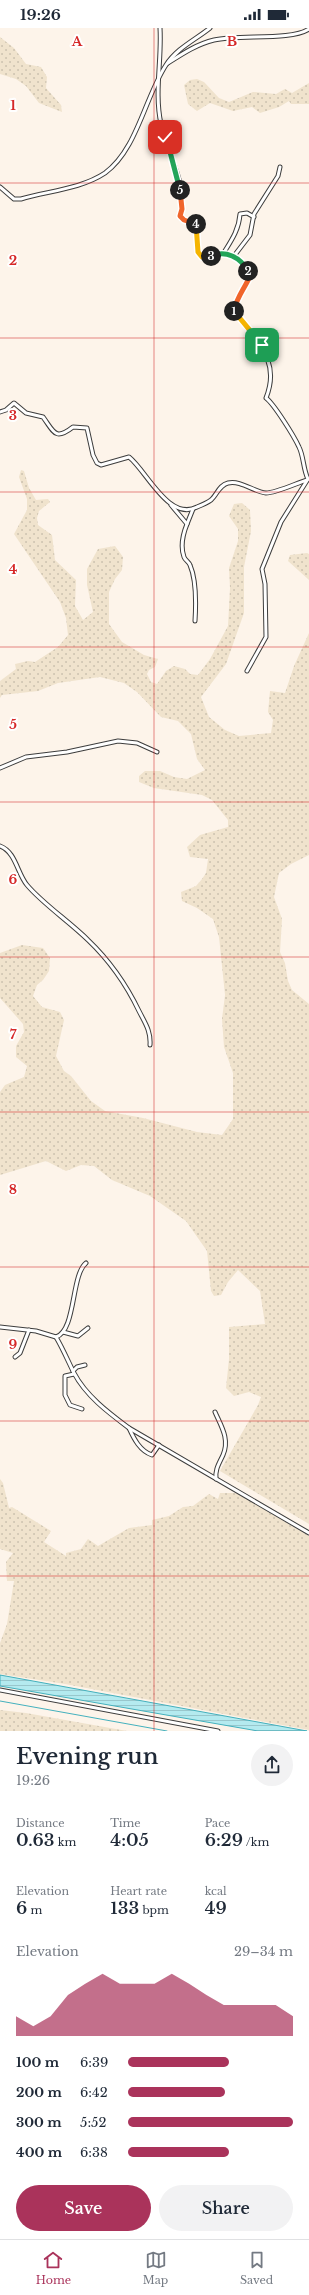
<!DOCTYPE html>
<html lang="en">
<head>
<meta charset="utf-8">
<style>
  :root { --surface:#fff; --page:#f2f2f3; --text:#1f2937; --muted:#747a83; --line:#e0e1e3; --accent:#aa335b }
  body { margin:0; font-family:"Libre Baskerville",serif; background:var(--page); color:var(--text); height:100vh; display:flex; flex-direction:column; font-size:15px; white-space:nowrap }
  * { box-sizing:border-box; margin:0 }
  p { font-size:13px; color:var(--muted) }
  .icon { flex:none; width:22px; height:22px; fill:none; stroke:currentColor; stroke-width:2; stroke-linecap:round; stroke-linejoin:round }
  .map { position:relative; height:1703px; overflow:hidden }
  .panel { display:flex; flex-direction:column; background:var(--surface); flex:1 }
  .panel>* { flex:none }
  .pin { position:absolute; display:grid; place-items:center; width:34px; height:34px; color:#fff; margin:-17px; border-radius:8px; box-shadow:0 2px 6px #0006 }
  .km { position:absolute; width:20px; height:20px; margin:-10px; border-radius:50%; background:#222; color:#fff; font-size:11px; line-height:20px; text-align:center }
  .round { display:grid; place-items:center; flex:none; width:42px; height:42px; border-radius:21px; background:var(--page) }
  .head { display:flex; align-items:center; justify-content:space-between; height:68px; padding:0 16px }
  h1 { font-size:22px; font-weight:600; line-height:30px }
  .metrics { display:grid; grid-template-columns:repeat(3,1fr); gap:6px; height:68px; padding:4px 16px }
  .metrics div { display:grid; align-content:center }
  .metrics b { font-size:17px; font-weight:600 }
  .metrics small { font-size:11px; font-weight:400 }
  .metrics p { font-size:11px }
  .chart { height:112px; padding:8px 16px }
  .chart p { display:flex; justify-content:space-between }
  .chart svg { width:100%; height:72px; margin-top:4px; fill:var(--accent); opacity:.7 }
  .primary-button { display:flex; gap:8px; margin-top:auto; padding:8px 16px }
  .primary-button a { flex:1; height:46px; border-radius:24px; background:var(--accent); color:#fff; font-size:16px; font-weight:600; line-height:46px; text-align:center }
  .primary-button a+a { background:var(--page); color:var(--text) }
  ul { padding:0 16px; list-style:none; font-size:13px }
  li { display:grid; grid-template-columns:64px 48px 1fr; align-items:center; height:30px }
  li i { height:10px; border-radius:5px; background:var(--accent) }
  .status { display:flex; justify-content:space-between; align-items:center; height:28px; padding:0 20px; background:var(--surface); direction:ltr }
  .status svg { height:11px; fill:currentColor }
  .dock { display:flex; justify-content:space-around; align-items:center; height:56px; border-top:1px solid var(--line); background:var(--surface); font-size:11px; color:var(--muted) }
  .dock a { display:grid; justify-items:center; gap:2px }
  .dock .on { color:var(--accent) }
  .map>svg:first-child { display:block }
  .farmland { fill:url(#farmland-dots) }
  .water { fill:url(#water-rules); stroke:#43b0bd }
  .lines { fill:none; stroke-linecap:round; stroke-linejoin:round }
  .stream { stroke:#43b0bd; stroke-width:1 }
  .minor-casing { stroke:#3d3d3d; stroke-width:5 }
  .minor { stroke:#fff; stroke-width:3 }
  .split-1-casing { stroke:#fff; stroke-width:8 }
  .split-2-casing { stroke:#fff; stroke-width:8 }
  .split-3-casing { stroke:#fff; stroke-width:8 }
  .split-4-casing { stroke:#fff; stroke-width:8 }
  .split-5-casing { stroke:#fff; stroke-width:8 }
  .split-6-casing { stroke:#fff; stroke-width:8 }
  .split-7-casing { stroke:#fff; stroke-width:8 }
  .split-1 { stroke:#f5b400; stroke-width:5 }
  .split-2 { stroke:#f0652b; stroke-width:5 }
  .split-3 { stroke:#22a559; stroke-width:5 }
  .split-4 { stroke:#f5b400; stroke-width:5 }
  .split-5 { stroke:#f0652b; stroke-width:5 }
  .split-6 { stroke:#22a559; stroke-width:5 }
  .split-7 { stroke:#22a559; stroke-width:5 }
  .grid { fill:none; stroke:#d62828; stroke-width:1; stroke-opacity:0.55 }
  .grid-label { font-size:13px; text-anchor:middle; font-weight:bold; fill:#d62828; stroke:#fff; stroke-width:4; stroke-linejoin:round; paint-order:stroke }
</style>
</head>
<body>
<div class="status"><b>19:26</b><svg viewBox="0 0 49 12"><path d="M0 12V9h3v3zM5 12V6h3v6zM10 12V3h3v9zM15 12V0h3v12zM26 1h20v11H26zM47 4h2v5h-2z"/></svg></div>
<div class="map">
<svg width="309" height="1703" viewBox="0 0 309 1703">
  <defs>
    <pattern id="farmland-dots" width="8" height="8" patternUnits="userSpaceOnUse"><rect width="8" height="8" fill="#f0e3cd"/><path d="M2 2h.1M6 6h.1" fill="none" stroke="#ccc1af" stroke-width="1.8" stroke-linecap="round"/></pattern>
    <pattern id="water-rules" width="6" height="5" patternUnits="userSpaceOnUse"><rect width="6" height="5" fill="#b4eaef"/><path d="M0 2.5h6" fill="none" stroke="#99c7cc"/></pattern>
  </defs>
  <rect width="100%" height="100%" fill="#fdf4ea"/>
  <g class="farmland">
    <path d="M0,9L14,20L26,36L41,39L47,49L46,60L61,77L62,84L39,75L26,58L16,51L0,46Z"/>
    <path d="M197,51L204,54L219,70L229,74L253,64L276,66L285,61L292,65L309,55V76H291L289,73L279,79L260,85L252,79L233,83L210,75L197,83L188,76L184,57L190,52Z"/>
    <path d="M21,442L24,443L29,460L36,472L48,471L50,474L39,483L37,490L38,497L52,507L55,532L76,552L75,578L83,592L93,584L87,557V541L98,521L115,518L123,529L122,542L115,551L109,564V596L122,614L144,627L158,631L155,639L149,642L147,646L151,654L157,656L166,643L174,638L185,641L190,646L198,647L210,631L228,598L230,560L229,540L238,513V501L229,488L234,476L242,475L250,482L251,503L244,539V585L226,636L201,669L209,689L225,702L239,708L271,705L273,692L268,684L270,663L285,665L294,638L309,605V827L291,836L279,845L274,869L282,891L280,924L285,935L288,953L292,962L309,976V1496L220,1443L258,1377L261,1369L249,1364L234,1368L226,1360L229,1331V1299L265,1296L260,1263L238,1242L228,1254L221,1267L214,1268L211,1263L207,1223L186,1193L150,1168L112,1152L94,1138L81,1137L66,1143L46,1133L0,1147V1064L5,1057L24,1049L27,1038L16,1029V1018L24,1004L23,996L0,970V925L22,917L43,920L50,930L49,943L43,952L37,957L33,968L42,979L60,984L64,992L56,1028L64,1043L71,1048L91,1073L105,1083L143,1090L197,1104L222,1107L233,1091V1045L224,1019L222,991L225,967L219,909L213,891L197,880L182,873L181,864L196,858L202,851L206,845L208,831L190,829L187,819L200,807L228,799V792L212,772L202,767L154,760L139,754V748L145,743H160L174,749L187,751L205,742L197,731L191,706L178,693L161,689L137,664L124,655L100,649L58,655L38,663L2,667L0,670V653L16,641L15,636L28,633L35,634L58,619L68,607L66,590L60,574L14,506L27,482V471L19,449Z"/>
    <path d="M307,525L309,526V552L288,533L290,527Z"/>
    <path d="M0,1451L3,1455L9,1480L12,1479L51,1503L44,1514L66,1528V1525L81,1521L88,1511L98,1518L129,1500L152,1497V1492L169,1488L183,1479L193,1478L209,1466L218,1471L220,1465H236L309,1508V1702L65,1656L0,1646V1615L7,1596L14,1553H7L6,1534L13,1525L0,1521Z"/>
    <path d="M0,1682L26,1685L127,1703H0Z"/>
  </g>
  <path class="water" d="M0,1647L307,1703H258L0,1658Z"/>
  <g class="lines">
    <path class="stream" d="M0,1673L167,1703"/>
    <g class="minor-casing">
      <g id="minor">
        <path d="M160,0C162,32 154,64 161,96C166,123 190,160 180,188L184,192L196,196L198,224L202,229C208,229 213,226 218,226C233,223 245,236 250,248C245,261 236,271 234,283C253,312 282,330 266,370C274,376 294,408 299,419C304,429 303,441 308,451L281,494L262,541L265,556L266,609L247,643"/>
        <path d="M168,35C182,26 197,16 214,12C239,6 291,13 309,1"/>
        <path d="M0,159L14,171H21C48,163 81,161 105,145C137,122 145,69 166,37C177,20 195,12 210,0"/>
        <path d="M223,226C231,213 239,202 240,186L247,185L254,189"/>
        <path d="M234,228L250,207L254,186L278,148L280,139"/>
        <path d="M0,384L6,382L14,375L26,385L43,389C54,404 55,413 73,399L87,400L93,427L97,435L101,437L129,429C146,442 169,494 197,479C202,477 207,475 211,472C217,467 219,457 228,455C241,452 254,464 266,465C276,465 297,455 307,452"/>
        <path d="M171,477L187,496C183,506 180,518 184,529C185,532 189,534 190,537C196,551 196,577 195,593"/>
        <path d="M187,496L193,481"/>
        <path d="M0,740L26,729L67,724L118,713L137,715L157,724"/>
        <path d="M0,818C16,824 17,845 27,857C43,876 70,894 88,912C109,932 127,958 139,983C145,995 151,1003 150,1017"/>
        <path d="M0,1299L36,1303L56,1309C63,1321 68,1333 74,1345C86,1368 109,1385 129,1400L309,1505"/>
        <path d="M63,1304L78,1308L88,1300"/>
        <path d="M56,1309C76,1303 71,1247 86,1235"/>
        <path d="M15,1329L20,1325L29,1302"/>
        <path d="M73,1343L77,1339L85,1337"/>
        <path d="M74,1346L65,1348V1367L70,1377L82,1381"/>
        <path d="M215,1384C221,1398 230,1411 223,1427C219,1436 215,1441 216,1451"/>
        <path d="M129,1400C134,1411 140,1423 152,1427L159,1417"/>
        <path d="M0,1662L218,1703"/>
      </g>
    </g>
    <use href="#minor" class="minor"/>
  </g>
  <g class="lines">
    <g class="split-1-casing">
      <path id="split-1" d="M234,283L262,317"/>
    </g>
    <g class="split-2-casing">
      <path id="split-2" d="M234,283C236,270 245,260 250,248L248,243"/>
    </g>
    <g class="split-3-casing">
      <path id="split-3" d="M211,228C226,222 240,229 248,243"/>
    </g>
    <g class="split-4-casing">
      <path id="split-4" d="M196,196L198,224L202,229L211,228"/>
    </g>
    <g class="split-5-casing">
      <path id="split-5" d="M180,162L182,181L180,188L184,192L196,196"/>
    </g>
    <g class="split-6-casing">
      <path id="split-6" d="M169,120L180,162"/>
    </g>
    <g class="split-7-casing">
      <path id="split-7" d="M165,109L169,120"/>
    </g>
    <use href="#split-1" class="split-1"/>
    <use href="#split-2" class="split-2"/>
    <use href="#split-3" class="split-3"/>
    <use href="#split-4" class="split-4"/>
    <use href="#split-5" class="split-5"/>
    <use href="#split-6" class="split-6"/>
    <use href="#split-7" class="split-7"/>
  </g>
  <path class="grid" d="M154,0V1703M0,155H309M0,310H309M0,464H309M0,619H309M0,774H309M0,929H309M0,1084H309M0,1239H309M0,1393H309M0,1548H309"/>
  <g class="grid-label">
    <text x="77" y="18">A</text>
    <text x="232" y="18">B</text>
    <text x="13" y="82">1</text>
    <text x="13" y="237">2</text>
    <text x="13" y="392">3</text>
    <text x="13" y="546">4</text>
    <text x="13" y="701">5</text>
    <text x="13" y="856">6</text>
    <text x="13" y="1011">7</text>
    <text x="13" y="1166">8</text>
    <text x="13" y="1321">9</text>
  </g>
</svg>
<div class="pin" style="left:262px;top:317px;background:#1e9e55"><svg class="icon" aria-label="arrive" viewBox="0 0 24 24"><path d="M6 21V4h12l-3 4 3 4H6"/></svg></div>
<div class="pin" style="left:165px;top:109px;background:#d93025"><svg class="icon" aria-label="check" viewBox="0 0 24 24"><path d="M5 12l5 5 9-10"/></svg></div>
<b class="km" style="left:234px;top:283px">1</b>
<b class="km" style="left:248px;top:243px">2</b>
<b class="km" style="left:211px;top:228px">3</b>
<b class="km" style="left:196px;top:196px">4</b>
<b class="km" style="left:180px;top:162px">5</b>
</div>
<section class="panel">
<div class="head"><div><h1>Evening run</h1><p>19:26</p></div><a class="round"><svg class="icon" aria-label="share" viewBox="0 0 24 24"><path d="M12 15V3M7 8l5-5 5 5M5 13v7h14v-7"/></svg></a></div>
<div class="metrics">
<div><p>Distance</p><b>0.63<small> km</small></b></div>
<div><p>Time</p><b>4:05</b></div>
<div><p>Pace</p><b>6:29<small> /km</small></b></div>
</div>
<div class="metrics">
<div><p>Elevation</p><b>6<small> m</small></b></div>
<div><p>Heart rate</p><b>133<small> bpm</small></b></div>
<div><p>kcal</p><b>49</b></div>
</div>
<div class="chart"><p><span>Elevation</span>29–34 m</p>
<svg viewBox="0 0 160 44" preserveAspectRatio="none"><path d="M0 44V32L10 38L20 32L30 19L40 12L50 6L60 12L70 12L80 12L90 6L100 12L110 19L120 25L130 25L140 25L150 25L160 32V44z"/></svg>
</div>
<ul>
<li><b>100 m</b>6:39<i style="width:61%"></i></li>
<li><b>200 m</b>6:42<i style="width:59%"></i></li>
<li><b>300 m</b>5:52<i style="width:100%"></i></li>
<li><b>400 m</b>6:38<i style="width:61%"></i></li>
</ul>
<div class="primary-button"><a>Save</a><a>Share</a></div>
</section>
<nav class="dock">
<a class="on"><svg class="icon" aria-label="home" viewBox="0 0 24 24"><path d="M3 11l9-7 9 7M6 9v11h12V9"/></svg>Home</a>
<a><svg class="icon" aria-label="map" viewBox="0 0 24 24"><path d="M3 6l6-2 6 2 6-2v14l-6 2-6-2-6 2zM9 4v14M15 6v14"/></svg>Map</a>
<a><svg class="icon" aria-label="saved" viewBox="0 0 24 24"><path d="M7 4h10v16l-5-4-5 4z"/></svg>Saved</a>
</nav>
</body>
</html>
